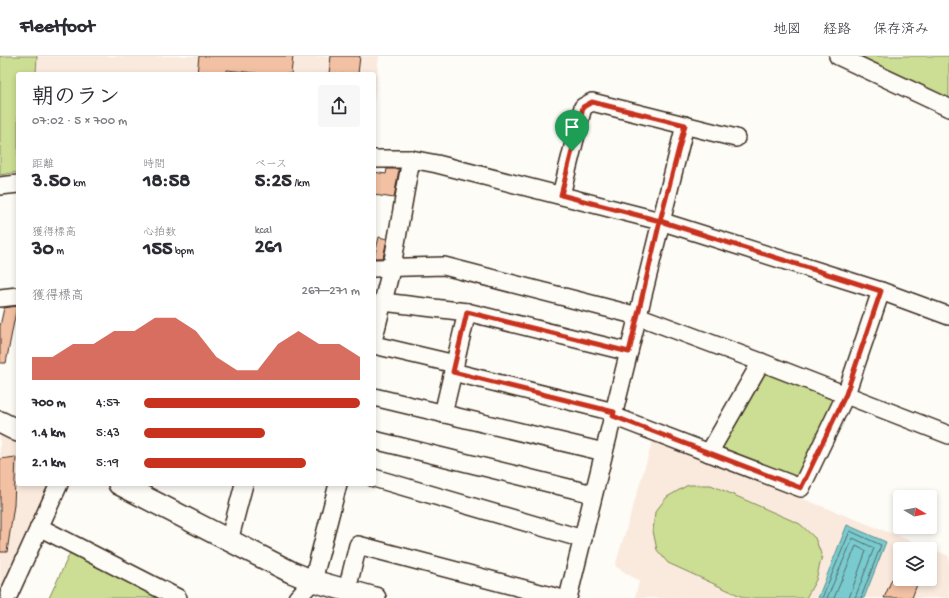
<!DOCTYPE html>
<html lang="ja">
<head>
<meta charset="utf-8">
<style>
  :root { --surface:#fff; --page:#f7f7f7; --text:#2b2b33; --muted:#7c7c81; --line:#e1e1e2; --accent:#c8321e }
  body { margin:0; font-family:"Gochi Hand","Klee One",sans-serif; background:var(--page); color:var(--text); height:100vh; display:flex; flex-direction:column; font-size:15px; white-space:nowrap }
  * { box-sizing:border-box; margin:0 }
  p { font-size:13px; color:var(--muted) }
  .icon { flex:none; width:22px; height:22px; fill:none; stroke:currentColor; stroke-width:2; stroke-linecap:round; stroke-linejoin:round }
  .map { position:relative; flex:1; overflow:hidden }
  .details { position:absolute; left:16px; top:16px; width:360px; height:414px; display:flex; flex-direction:column; background:var(--surface); border-radius:4px; box-shadow:0 2px 6px #0003 }
  .details>* { flex:none }
  .needle { width:26px; rotate:100deg }
  .fabs { position:absolute; left:893px; top:434px; display:grid; gap:8px }
  .fabs a { display:grid; place-items:center; width:44px; height:44px; border-radius:4px; background:var(--surface); box-shadow:0 2px 6px #0003; font-size:20px }
  .pin { position:absolute; display:grid; place-items:center; width:34px; height:34px; color:#fff; margin:-41px -17px; border-radius:50% 50% 50% 0; rotate:-45deg; box-shadow:0 0 4px #0007 }
  .pin .icon { rotate:45deg }
  .round { display:grid; place-items:center; flex:none; width:42px; height:42px; border-radius:4px; background:var(--page) }
  .summary { display:flex; align-items:center; justify-content:space-between; height:68px; padding:0 16px }
  h1 { font-size:22px; font-weight:700; line-height:30px }
  .figures { display:grid; grid-template-columns:repeat(3,1fr); gap:6px; height:68px; padding:4px 16px }
  .figures div { display:grid; align-content:center }
  .figures b { font-size:20px; font-weight:700 }
  .figures small { font-size:11px; font-weight:400 }
  .figures p { font-size:11px }
  .chart { height:112px; padding:8px 16px }
  .chart p { display:flex; justify-content:space-between }
  .chart svg { width:100%; height:72px; margin-top:4px; fill:var(--accent); opacity:.7 }
  ul { padding:0 16px; list-style:none; font-size:13px }
  li { display:grid; grid-template-columns:64px 48px 1fr; align-items:center; height:30px }
  li i { height:10px; border-radius:5px; background:var(--accent) }
  header { display:flex; align-items:center; gap:24px; box-sizing:border-box; height:56px; padding:0 20px; background:var(--surface); border-bottom:1px solid var(--line) }
  header strong { font-size:19px }
  nav { display:flex; gap:22px; margin-inline-start:auto; font-size:14px }
  .map>svg:first-child { display:block }
  .built { fill:#faeade; fill-rule:evenodd }
  .green { fill:#cbde93; stroke:#838458 }
  .water { fill:#79cbd0; stroke:#608b89 }
  .lines { fill:none; stroke-linecap:round; stroke-linejoin:round }
  .shore { stroke:#546a65; stroke-width:1 }
  .building { fill:#f2c0a3; stroke:#3b2a1e }
  .minor-casing { stroke:#3b2a1e; stroke-width:20 }
  .tertiary-casing { stroke:#3b2a1e; stroke-width:24 }
  .minor { stroke:#fdfcf7; stroke-width:17 }
  .tertiary { stroke:#fdfcf7; stroke-width:21 }
  .route-casing { stroke:#fff; stroke-width:8 }
  .route { stroke:#c8321e; stroke-width:5 }
</style>
</head>
<body>
<header>
<strong>Fleetfoot</strong>
<nav><a>地図</a><a>経路</a><a>保存済み</a></nav>
</header>
<div class="map">
<svg width="949" height="542" viewBox="0 0 949 542">
  <rect width="100%" height="100%" fill="#fdfcf7"/>
  <filter id="ink" filterUnits="userSpaceOnUse"><feTurbulence type="fractalNoise" baseFrequency=".025" numOctaves="2"/><feDisplacementMap in="SourceGraphic" scale="8" xChannelSelector="R" yChannelSelector="G"/><feConvolveMatrix kernelMatrix="1 2 1 2 8 2 1 2 1" color-interpolation-filters="sRGB"/></filter>
  <g filter="url(#ink)">
    <g class="built">
      <path d="M0,0H379L374,48V18H18V118L0,121Z"/>
      <path d="M0,376L18,385V428H51L5,529L2,530L0,529Z"/>
      <path d="M653,384L949,500V542H635L639,525L615,510ZM900,493H930V523H900Z"/>
    </g>
    <g class="green">
      <path d="M0,0H37L36,18H18V116L0,119Z"/>
      <path d="M854,0H949V44Z"/>
      <path d="M762,311L838,340L799,423L716,392Z"/>
      <path d="M688,429H711L800,468L815,482L822,500L816,524L806,542H745L668,507L657,494L653,475L655,456L667,441Z"/>
      <path d="M71,495L159,542H49Z"/>
    </g>
    <path class="water" d="M847,469L886,486L864,542H818Z"/>
    <g class="lines">
      <g class="shore">
        <path d="M822,542L850,475L881,489L861,542"/>
        <path d="M827,542L853,482L874,492L855,542"/>
        <path d="M834,542L856,490L866,495L849,542"/>
      </g>
    </g>
    <g class="building">
      <path d="M199,0H293L291,18H263L227,14V18H197Z"/>
      <path d="M331,0H360L358,18H329Z"/>
      <path d="M387,113H399L394,142L374,139V116L386,118Z"/>
      <path d="M379,181L387,183L383,202H374Z"/>
      <path d="M17,250L6,307H0V270L4,252Z"/>
      <path d="M16,401L14,449L7,496H0V403Z"/>
      <path d="M892,523H919L912,542H884Z"/>
    </g>
    <g class="lines">
      <g class="minor-casing">
        <g id="minor">
          <path d="M838,0L949,52"/>
          <path d="M374,103H411L437,108L660,165L881,235L949,260"/>
          <path d="M0,130L18,128"/>
          <path d="M561,139L583,51L592,46L736,82"/>
          <path d="M374,212L444,210L638,260L761,306L949,379"/>
          <path d="M0,242L18,240"/>
          <path d="M383,246L467,256L629,296"/>
          <path d="M374,281L392,210L411,103"/>
          <path d="M374,289L455,308"/>
          <path d="M453,316L614,356"/>
          <path d="M374,341L604,396"/>
          <path d="M443,358L467,256"/>
          <path d="M613,360L801,432L846,338L881,235"/>
          <path d="M374,384L593,438"/>
          <path d="M709,397L761,306"/>
          <path d="M374,422L583,483"/>
          <path d="M39,471L178,542"/>
          <path d="M229,485L244,428"/>
          <path d="M347,534L358,489L559,542"/>
          <path d="M9,538L59,428"/>
          <path d="M297,542L313,525L338,428"/>
          <path d="M568,542L685,69"/>
        </g>
      </g>
      <g class="tertiary-casing">
        <g id="tertiary">
          <path d="M0,366L18,375"/>
          <path d="M119,428L291,516L313,525L375,542"/>
        </g>
      </g>
      <use href="#minor" class="minor"/>
      <use href="#tertiary" class="tertiary"/>
    </g>
  </g>
  <g class="lines" filter="url(#ink)">
    <g class="route-casing">
      <path id="route" d="M572,95L561,139L660,165L629,296L467,256L453,316L614,356L613,360L801,432L846,338L881,235L660,165L685,69L592,46L583,51L572,95"/>
    </g>
    <use href="#route" class="route"/>
  </g>
</svg>
<div class="fabs">
<a><svg class="needle" viewBox="-14 -14 28 28"><path d="M0-13l5 13h-10z" fill="#e53935"/><path d="M0 13l5-13h-10z" fill="#7c7c81"/></svg></a>
<a><svg class="icon" aria-label="layers" viewBox="0 0 24 24"><path d="M12 4l9 5-9 5-9-5zM3 14l9 5 9-5"/></svg></a>
</div>
<div class="pin" style="left:572px;top:95px;background:#1e9e55"><svg class="icon" aria-label="arrive" viewBox="0 0 24 24"><path d="M6 21V4h12l-3 4 3 4H6"/></svg></div>
<section class="details">
<div class="summary"><div><h1>朝のラン</h1><p>07:02 · 5 × 700 m</p></div><a class="round"><svg class="icon" aria-label="share" viewBox="0 0 24 24"><path d="M12 15V3M7 8l5-5 5 5M5 13v7h14v-7"/></svg></a></div>
<div class="figures">
<div><p>距離</p><b>3.50<small> km</small></b></div>
<div><p>時間</p><b>18:58</b></div>
<div><p>ペース</p><b>5:25<small> /km</small></b></div>
</div>
<div class="figures">
<div><p>獲得標高</p><b>30<small> m</small></b></div>
<div><p>心拍数</p><b>155<small> bpm</small></b></div>
<div><p>kcal</p><b>261</b></div>
</div>
<div class="chart"><p><span>獲得標高</span>267–271 m</p>
<svg viewBox="0 0 160 44" preserveAspectRatio="none"><path d="M0 44V30L10 30L20 22L30 22L40 14L50 14L60 6L70 6L80 14L90 30L100 38L110 38L120 22L130 14L140 22L150 22L160 30V44z"/></svg>
</div>
<ul>
<li><b>700 m</b>4:57<i style="width:100%"></i></li>
<li><b>1.4 km</b>5:43<i style="width:56%"></i></li>
<li><b>2.1 km</b>5:19<i style="width:75%"></i></li>
</ul>
</section>
</div>
</body>
</html>
